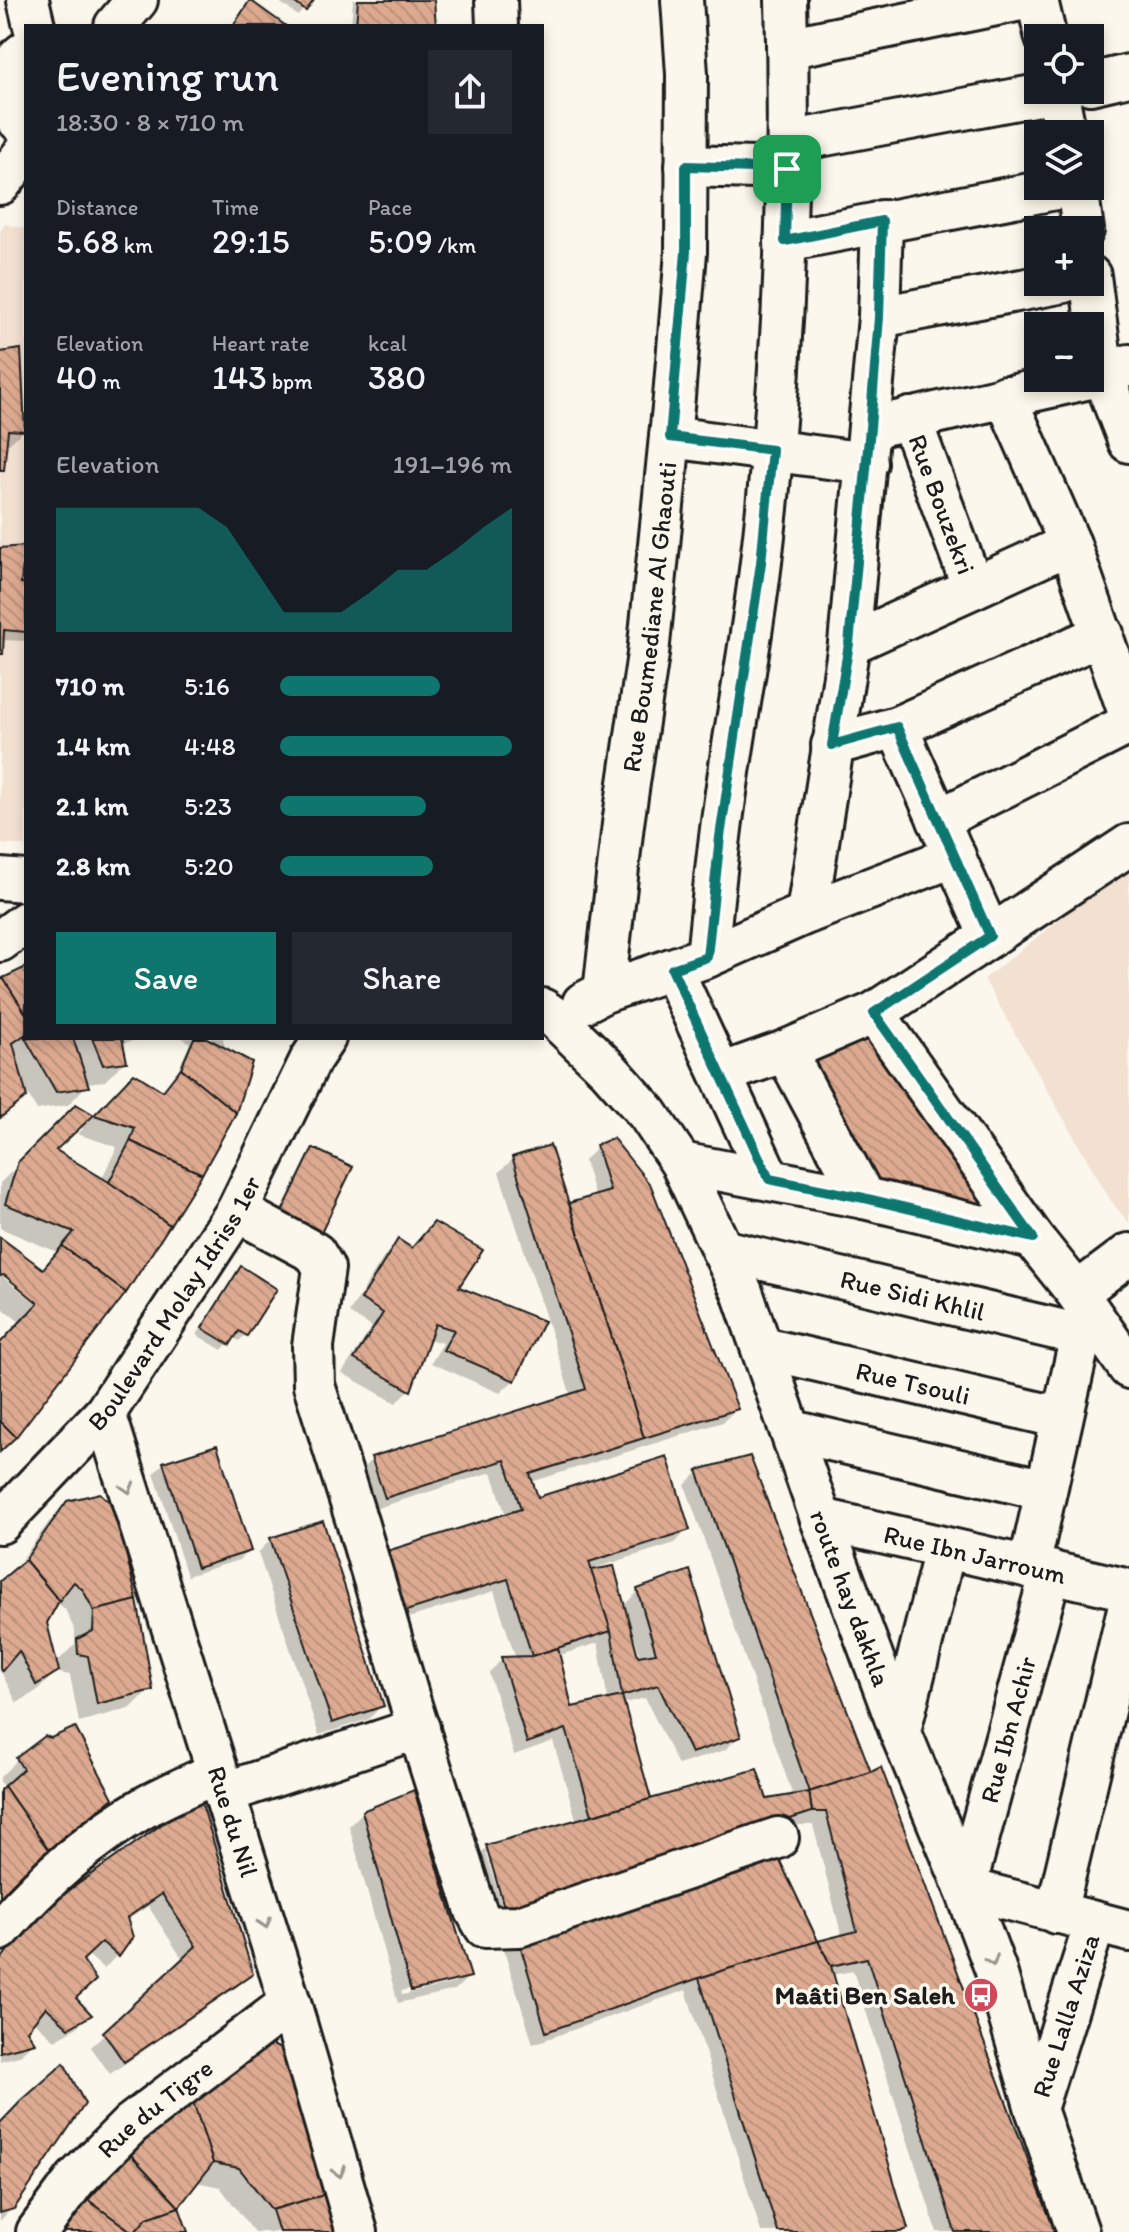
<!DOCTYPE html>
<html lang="en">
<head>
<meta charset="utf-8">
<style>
  :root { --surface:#171b24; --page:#242831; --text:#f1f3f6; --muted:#9ea1a6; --accent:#0f766e }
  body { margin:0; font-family:Itim,sans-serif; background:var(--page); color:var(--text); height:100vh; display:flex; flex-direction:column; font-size:30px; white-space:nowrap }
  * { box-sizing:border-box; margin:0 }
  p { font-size:26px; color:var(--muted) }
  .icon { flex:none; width:44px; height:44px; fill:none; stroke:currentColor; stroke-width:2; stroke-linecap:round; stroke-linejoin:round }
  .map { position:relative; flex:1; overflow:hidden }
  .panel { position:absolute; left:24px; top:24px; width:520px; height:1016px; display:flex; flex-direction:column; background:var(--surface); border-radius:0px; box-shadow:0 4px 12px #0003 }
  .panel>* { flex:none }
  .fabs { position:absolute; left:1024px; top:24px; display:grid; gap:16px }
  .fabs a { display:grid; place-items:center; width:80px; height:80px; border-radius:0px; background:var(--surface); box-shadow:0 4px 12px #0003; font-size:40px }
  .pin { position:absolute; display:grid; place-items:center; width:68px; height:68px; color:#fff; margin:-34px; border-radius:16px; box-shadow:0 4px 12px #0006 }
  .round { display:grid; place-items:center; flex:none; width:84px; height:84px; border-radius:0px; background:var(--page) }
  .headline { display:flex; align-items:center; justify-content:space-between; height:136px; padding:0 32px }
  h1 { font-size:44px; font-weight:600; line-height:60px }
  .figures { display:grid; grid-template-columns:repeat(3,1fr); gap:12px; height:136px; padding:8px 32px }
  .figures div { display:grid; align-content:center }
  .figures b { font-size:34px; font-weight:600 }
  .figures small { font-size:22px; font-weight:400 }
  .figures p { font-size:22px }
  .chart { height:224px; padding:16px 32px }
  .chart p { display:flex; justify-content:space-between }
  .chart svg { width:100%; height:144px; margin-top:8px; fill:var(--accent); opacity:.7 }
  .button { display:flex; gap:16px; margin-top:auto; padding:16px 32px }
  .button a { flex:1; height:92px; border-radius:0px; background:var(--accent); color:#fff; font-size:32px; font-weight:600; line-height:92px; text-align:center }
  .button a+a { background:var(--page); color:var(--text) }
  ul { padding:0 32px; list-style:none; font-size:26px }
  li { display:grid; grid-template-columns:128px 96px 1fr; align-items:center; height:60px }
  li i { height:20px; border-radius:10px; background:var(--accent) }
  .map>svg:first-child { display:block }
  .built { fill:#f2e0d1 }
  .shadow { fill:#0003; fill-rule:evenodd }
  .building { fill:url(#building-back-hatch); stroke:#1c1c1c; stroke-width:2 }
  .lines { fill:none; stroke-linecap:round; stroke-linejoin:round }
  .minor-casing { stroke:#1c1c1c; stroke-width:46 }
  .minor { stroke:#fbf7ec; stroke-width:40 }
  .oneway { stroke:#97948e }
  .route-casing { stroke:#fff; stroke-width:16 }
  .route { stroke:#0f766e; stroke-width:10 }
  .labels { text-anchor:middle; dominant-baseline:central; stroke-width:7; stroke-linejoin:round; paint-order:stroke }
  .street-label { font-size:26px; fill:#1c1c1c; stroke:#fbf7ec }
  .poi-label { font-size:26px; font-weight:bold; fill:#1c1c1c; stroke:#fbf7ec; text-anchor:end }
</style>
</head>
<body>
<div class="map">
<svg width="1129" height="2232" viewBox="0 0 1129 2232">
  <defs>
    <pattern id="building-back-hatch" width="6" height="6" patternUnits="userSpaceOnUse" patternTransform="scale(2)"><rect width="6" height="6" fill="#ddaa91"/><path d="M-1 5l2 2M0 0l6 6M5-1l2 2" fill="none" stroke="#bd927c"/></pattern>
  </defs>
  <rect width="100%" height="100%" fill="#fbf7ec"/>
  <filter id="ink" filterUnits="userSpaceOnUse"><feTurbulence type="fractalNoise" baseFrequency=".0125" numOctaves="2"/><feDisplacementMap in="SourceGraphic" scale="16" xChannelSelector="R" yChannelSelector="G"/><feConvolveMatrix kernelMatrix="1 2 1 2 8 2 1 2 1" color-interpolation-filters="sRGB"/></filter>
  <g filter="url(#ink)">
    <g class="built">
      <path d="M5,224L26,229V846L0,844V231Z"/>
      <path d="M1129,865V1223L1111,1201L984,979Z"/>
    </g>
    <g class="shadow">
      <path d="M277,0H311L298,16Z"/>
      <path d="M353,0H432L434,26H351Z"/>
      <path d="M0,354L23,431L9,444L4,443L2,469L0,471Z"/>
      <path d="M0,550L19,584L26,586V639L23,641L2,640L0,655Z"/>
      <path d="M26,969V1038H143L121,1044L124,1062L105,1081L86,1083V1086L68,1105L37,1110L28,1094L0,1120V983Z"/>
      <path d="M182,1038H223L225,1050L0,1450V1345L21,1323L0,1306V1240L42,1270L57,1252L0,1228V1183L77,1107L93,1117L134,1075L160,1092L175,1077L190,1043ZM80,1126L83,1129L77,1134L117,1147L101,1180L53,1151ZM6,1276L47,1307L45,1310L4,1278Z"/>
      <path d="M549,1147L568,1206L595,1197L584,1160L598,1147L736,1409L723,1422L531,1482L536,1500L688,1529L675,1543L589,1570L623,1606L638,1591L738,1737L725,1750L678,1765L645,1698L622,1704L650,1801H766L793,1796L685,1485L698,1472L870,1775L1053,2232H937L853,1971L831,1975L906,2229L903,2232H761L686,1990L533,2044L504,1951L518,1937L817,1944L842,1937L813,1825H797L509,1916L490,1853H486L506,1918L492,1922L473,1860L487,1847L577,1822L553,1741L514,1755L489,1673L502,1659H516L494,1591L390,1624L506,1516L492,1472L371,1510L359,1472L372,1459L571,1396L499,1172L513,1159ZM635,1639L641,1658L637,1659L632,1640ZM598,1643L608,1701L571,1710L557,1656Z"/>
      <path d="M313,1150L319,1232L313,1238L276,1221L307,1157Z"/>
      <path d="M434,1224L456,1288L514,1380L500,1393L431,1363L443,1343L428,1339L409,1390L396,1403L342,1373L372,1327L349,1313L385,1255L398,1242L411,1249Z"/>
      <path d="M235,1275L246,1334L239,1341L233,1337L222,1350L197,1335Z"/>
      <path d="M164,1463L249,1550L239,1560L187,1576L154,1473Z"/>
      <path d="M68,1502L150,1689L131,1708L79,1722L70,1675L59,1673V1660L75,1644V1631L65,1609L56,1602L45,1623L57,1671L38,1690L17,1703L0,1670V1583L12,1573L49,1522Z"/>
      <path d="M271,1539L382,1705L369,1719L319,1735L258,1553Z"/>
      <path d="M46,1738L110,1797L0,1896V1792L4,1788L0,1782V1777L17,1760Z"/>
      <path d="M199,1800L251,1973L237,1987L110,2074L91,2047L183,1960L148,1906L126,1921L131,1936L117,1955L104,1969L87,1954L81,1960L74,1998L89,2015L76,2028L55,2040L32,2020L25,2030L32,2043L19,2056L0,2061V1959L19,1933Z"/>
      <path d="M363,1812L469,1976L455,1990L398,2003L349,1826ZM455,1978V1983L402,1995L401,1991Z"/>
      <path d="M193,2097L335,2232H254L220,2187L196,2182L176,2207L186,2232H58Z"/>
      <path d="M0,2125L12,2208L0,2221Z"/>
    </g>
    <g class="building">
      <path d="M250,0L286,26H233Z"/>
      <path d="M291,0H314L306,11Z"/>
      <path d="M358,0H434L436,26H356Z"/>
      <path d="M21,349L25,431L8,430L4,470H0V352Z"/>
      <path d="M25,546L21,583L26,584V632L4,630L3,654H0V548Z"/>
      <path d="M26,967V1014L3,978Z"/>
      <path d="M3,978L26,1014V1034L13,1043L27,1097L0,1118V981Z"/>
      <path d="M26,1034V1038H73L89,1087L56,1092L24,1036Z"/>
      <path d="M867,1037L999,1216L864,1198L807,1061Z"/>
      <path d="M92,1038H122L127,1062L103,1065Z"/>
      <path d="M194,1038H207L252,1062L236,1113L181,1068Z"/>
      <path d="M181,1068L236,1113L202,1174L130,1141L135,1128L94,1115L134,1073L163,1091Z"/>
      <path d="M76,1104L94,1115L56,1150L109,1182L170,1225L126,1293L62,1246L74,1232L5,1204L18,1162Z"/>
      <path d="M613,1138L651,1186L738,1409L644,1438L569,1203L610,1191L596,1145Z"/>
      <path d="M130,1141L202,1174L170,1225L109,1182Z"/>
      <path d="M550,1145L644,1438L530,1474L538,1497L667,1456L690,1530L589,1562L611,1631L532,1656L508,1579L403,1612L384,1552L521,1509L505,1460L385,1498L371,1457L586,1389L512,1157Z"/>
      <path d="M313,1148L353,1167L321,1233L281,1214Z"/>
      <path d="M434,1222L483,1250L459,1287L544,1321L515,1381L443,1350L454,1330L435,1324L411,1391L354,1359L383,1313L361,1299L398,1239L412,1248Z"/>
      <path d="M0,1237L43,1269L62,1246L126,1293L16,1437L0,1421V1343L38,1303L4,1275L0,1276Z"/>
      <path d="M241,1266L277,1289L247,1336L239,1331L230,1345L202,1328Z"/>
      <path d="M0,1421L16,1437L0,1452Z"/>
      <path d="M217,1445L251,1551L197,1568L163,1462Z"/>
      <path d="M750,1456L871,1772L809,1792L697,1470Z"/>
      <path d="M100,1493L115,1507L137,1600L94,1611L83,1590L74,1582L59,1601L25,1560L67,1501Z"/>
      <path d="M323,1521L384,1706L332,1723L270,1538Z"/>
      <path d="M25,1560L59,1601L47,1623L59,1671L36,1685L19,1651L2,1671L0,1669V1581Z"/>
      <path d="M614,1566L638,1656L656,1653L637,1589L690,1570L741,1737L691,1753L658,1685L622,1696L611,1631L591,1570Z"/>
      <path d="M137,1600L153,1690L97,1704L88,1656L78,1654L77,1639L93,1631L94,1611Z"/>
      <path d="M558,1648L572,1707L622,1696L651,1799L592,1815L566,1729L527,1743L501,1657L532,1656Z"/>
      <path d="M75,1727L113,1798L49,1851L4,1786L23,1769L16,1758L45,1736L51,1738Z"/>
      <path d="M881,1767L1055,2232H955L867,1958L831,1966L818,1941L857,1931L826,1812H812L809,1792L871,1772Z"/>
      <path d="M757,1769L767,1799L809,1792L812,1812L505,1910L486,1845Z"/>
      <path d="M4,1786L49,1851L0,1898V1790Z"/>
      <path d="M414,1790L471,1977L411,1991L362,1811Z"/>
      <path d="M200,1797L253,1974L124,2062L103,2032L196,1946L162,1894L127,1918L133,1937L119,1957L102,1942L83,1960L96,1980L76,1998L92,2015L69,2028L46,2007L27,2030L35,2043L0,2052V1961L32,1917Z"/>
      <path d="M779,1859L818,1941L699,1978L546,2032L517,1935Z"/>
      <path d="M818,1941L831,1966L908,2229L900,2232H778L699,1978Z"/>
      <path d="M260,2038L282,2050L326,2194L272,2210L239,2168L213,2163L191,2096Z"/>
      <path d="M64,2063L85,2104L14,2209L0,2213V2123L21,2101Z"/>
      <path d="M191,2096L213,2163L179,2207L130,2154Z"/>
      <path d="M130,2154L179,2207L147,2218L135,2232H132L88,2200Z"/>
      <path d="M326,2194L337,2232H279L272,2210Z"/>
      <path d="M88,2200L132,2232H55Z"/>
      <path d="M179,2207L188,2232H135L147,2218Z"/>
    </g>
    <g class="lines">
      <g class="minor-casing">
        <g id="minor">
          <path d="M28,0L34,26"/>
          <path d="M496,0L497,26"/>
          <path d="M1037,0L1046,38"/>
          <path d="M115,26L137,0"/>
          <path d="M787,48L1021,0"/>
          <path d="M26,51C0,69 0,109 26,127"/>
          <path d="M1090,84L1129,75"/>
          <path d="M1057,90L1066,134"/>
          <path d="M788,142L1065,90"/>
          <path d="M686,166L787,169"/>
          <path d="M0,184L26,151"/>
          <path d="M1077,186L1083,230"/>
          <path d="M785,241L1071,186"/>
          <path d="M1090,276L1103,375L1129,442"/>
          <path d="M879,317L1064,282"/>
          <path d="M1005,396L1070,544L1129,713"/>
          <path id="s1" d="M910,418L973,588"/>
          <path d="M870,428L1103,375L1129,365"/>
          <path d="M670,437L867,463"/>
          <path d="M849,644L1070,544"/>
          <path d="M897,727L990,936"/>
          <path d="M832,745L897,727L1103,634"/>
          <path d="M938,820L1129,724"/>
          <path d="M0,879L26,881"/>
          <path d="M807,913L849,644L879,317L882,221"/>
          <path d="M0,941L26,922"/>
          <path d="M707,957C711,917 715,877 720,837C731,745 750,654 761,562C783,376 792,187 786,0"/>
          <path d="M672,969L769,1179"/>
          <path id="s2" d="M604,992L623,824L648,654L674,397L686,252L687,74L682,0"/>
          <path d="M583,1003L604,992L707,957L807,913L955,856"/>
          <path id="s3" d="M542,1009L555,1018L608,1069L648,1114L681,1163L742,1292L821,1519L900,1731L965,1888L995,1968L1036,2109L1078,2232"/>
          <path d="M874,1013L1033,1238L1077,1293L1129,1368"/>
          <path d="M785,1051L864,1198"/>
          <path d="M721,1074L785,1051L874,1013L1129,845"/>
          <path d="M681,1163L864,1198L1033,1238"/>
          <path d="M237,1211L315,1253L324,1268L313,1346L314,1385L358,1525L409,1699L476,1911L485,1927L519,1926L778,1838"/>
          <path id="s4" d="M722,1250L1081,1335L1105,1336"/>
          <path d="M1077,1293L1129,1254"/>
          <path id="s5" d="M763,1348L1062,1418"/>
          <path id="s6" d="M105,1413L290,2003L357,2232"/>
          <path d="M792,1431L1046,1490"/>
          <path id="s7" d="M821,1519L1129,1590"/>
          <path id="s8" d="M0,1523L105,1413L237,1211L311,1059L325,1038"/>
          <path d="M1029,1567L1081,1335"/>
          <path d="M900,1731L945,1549"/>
          <path d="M224,1793L419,1728"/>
          <path id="s9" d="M965,1888L1051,1571"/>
          <path d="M965,1888L1129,1931"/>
          <path d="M1056,1913L1129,1605"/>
          <path d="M0,1930C41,1882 90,1839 145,1807C168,1794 193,1784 217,1772"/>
          <path id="s10" d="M1036,2109L1095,1923"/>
          <path id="s11" d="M37,2232L76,2179L131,2124L290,2003"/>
        </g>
      </g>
      <use href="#minor" class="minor"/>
    </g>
    <defs><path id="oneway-chevron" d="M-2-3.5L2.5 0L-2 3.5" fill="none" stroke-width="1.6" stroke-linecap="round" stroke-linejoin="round" transform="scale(2)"/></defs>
    <g class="oneway">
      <use href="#oneway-chevron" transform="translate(128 1488) rotate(73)"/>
      <use href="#oneway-chevron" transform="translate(265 1923) rotate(72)"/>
      <use href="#oneway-chevron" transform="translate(992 1961) rotate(71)"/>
      <use href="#oneway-chevron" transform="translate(339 2172) rotate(74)"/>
    </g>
  </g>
  <g class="lines" filter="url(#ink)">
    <g class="route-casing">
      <path id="route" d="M686,166L787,169L785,241L882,221L879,317L870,428L849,644L832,745L897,727L990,936L874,1013L1033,1238L864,1198L769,1179L672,969L707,957L720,837L761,563L772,450L670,437L686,252Z"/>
    </g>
    <use href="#route" class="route"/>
  </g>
  <defs>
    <g id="bus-disc" transform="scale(1.8)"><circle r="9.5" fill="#d1495b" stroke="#fbf7ec"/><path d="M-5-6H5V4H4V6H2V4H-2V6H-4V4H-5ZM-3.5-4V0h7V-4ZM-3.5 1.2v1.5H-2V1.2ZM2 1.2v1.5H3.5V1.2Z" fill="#fff"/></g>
  </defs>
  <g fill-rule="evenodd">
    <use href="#bus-disc" x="981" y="1995"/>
  </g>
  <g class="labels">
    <g class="street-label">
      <text stroke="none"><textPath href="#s1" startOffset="92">Rue Bouzekri</textPath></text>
      <text stroke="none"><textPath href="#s2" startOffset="378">Rue Boumediane Al Ghaouti</textPath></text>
      <text stroke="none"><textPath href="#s4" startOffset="196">Rue Sidi Khlil</textPath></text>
      <text stroke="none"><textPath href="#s8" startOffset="282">Boulevard Molay Idriss 1er</textPath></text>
      <text stroke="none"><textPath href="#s5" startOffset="154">Rue Tsouli</textPath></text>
      <text stroke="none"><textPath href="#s7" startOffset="158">Rue Ibn Jarroum</textPath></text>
      <text stroke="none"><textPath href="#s3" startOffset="676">route hay dakhla</textPath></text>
      <text stroke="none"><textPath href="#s9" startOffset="164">Rue Ibn Achir</textPath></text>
      <text stroke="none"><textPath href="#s6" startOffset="428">Rue du Nil</textPath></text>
      <text stroke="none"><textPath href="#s10" startOffset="98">Rue Lalla Aziza</textPath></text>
      <text stroke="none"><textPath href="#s11" startOffset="172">Rue du Tigre</textPath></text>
    </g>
    <g class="poi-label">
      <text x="955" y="1995">Maâti Ben Saleh</text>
    </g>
  </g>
</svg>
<div class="fabs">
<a><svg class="icon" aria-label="locate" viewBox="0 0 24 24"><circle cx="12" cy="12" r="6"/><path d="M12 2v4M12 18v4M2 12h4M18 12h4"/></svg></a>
<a><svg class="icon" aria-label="layers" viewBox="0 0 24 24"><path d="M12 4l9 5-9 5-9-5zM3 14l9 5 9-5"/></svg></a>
<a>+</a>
<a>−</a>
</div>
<div class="pin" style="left:787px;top:169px;background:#1e9e55"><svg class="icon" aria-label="arrive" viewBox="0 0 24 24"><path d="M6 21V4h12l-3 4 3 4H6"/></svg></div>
<section class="panel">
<div class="headline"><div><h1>Evening run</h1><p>18:30 · 8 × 710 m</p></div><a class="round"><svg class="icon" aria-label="share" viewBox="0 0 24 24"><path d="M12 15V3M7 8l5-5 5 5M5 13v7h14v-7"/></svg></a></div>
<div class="figures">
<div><p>Distance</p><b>5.68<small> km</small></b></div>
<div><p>Time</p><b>29:15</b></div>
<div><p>Pace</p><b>5:09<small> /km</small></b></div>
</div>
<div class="figures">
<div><p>Elevation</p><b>40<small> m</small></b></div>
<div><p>Heart rate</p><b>143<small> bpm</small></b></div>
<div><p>kcal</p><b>380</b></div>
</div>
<div class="chart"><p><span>Elevation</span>191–196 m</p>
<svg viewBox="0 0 160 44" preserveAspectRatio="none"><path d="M0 44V6L10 6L20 6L30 6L40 6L50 6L60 12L70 25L80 38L90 38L100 38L110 32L120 25L130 25L140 19L150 12L160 6V44z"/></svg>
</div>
<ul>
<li><b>710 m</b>5:16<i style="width:69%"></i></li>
<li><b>1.4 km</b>4:48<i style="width:100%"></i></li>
<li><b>2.1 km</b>5:23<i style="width:63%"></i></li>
<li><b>2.8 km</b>5:20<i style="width:66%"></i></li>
</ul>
<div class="button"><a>Save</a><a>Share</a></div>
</section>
</div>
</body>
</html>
